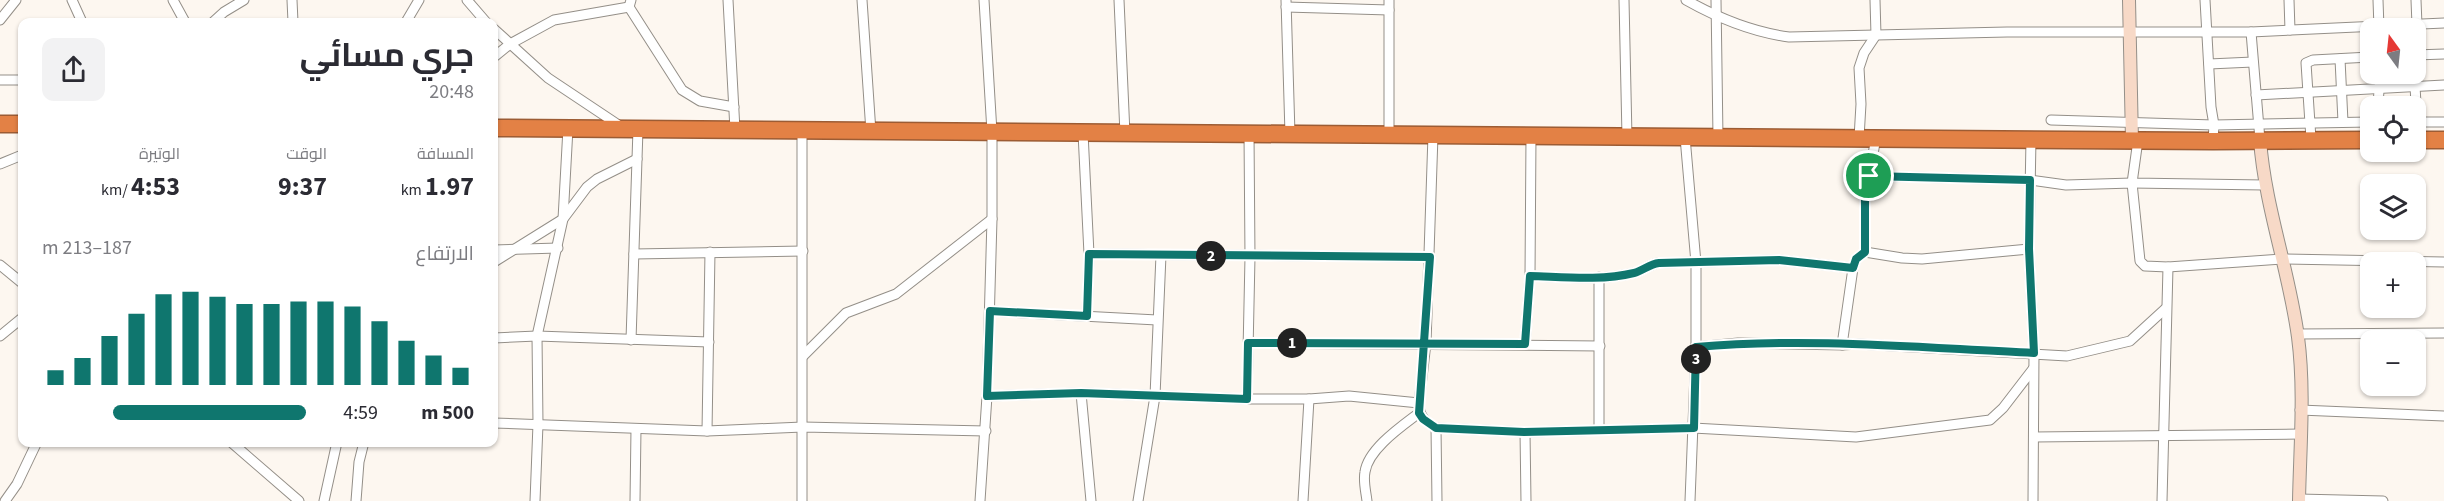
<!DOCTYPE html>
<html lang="ar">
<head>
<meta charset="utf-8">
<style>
  :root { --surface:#fff; --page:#f2f2f3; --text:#2b2b33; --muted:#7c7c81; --accent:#0f766e }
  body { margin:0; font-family:"Source Sans 3",Cairo,sans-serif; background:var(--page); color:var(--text); direction:rtl; height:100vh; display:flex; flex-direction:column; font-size:22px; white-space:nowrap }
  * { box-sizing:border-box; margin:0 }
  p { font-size:20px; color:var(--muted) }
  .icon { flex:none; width:33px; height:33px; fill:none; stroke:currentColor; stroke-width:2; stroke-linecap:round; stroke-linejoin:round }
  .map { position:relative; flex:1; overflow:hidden; direction:ltr }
  .drawer { position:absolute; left:18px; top:18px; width:480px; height:429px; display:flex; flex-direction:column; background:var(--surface); border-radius:12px; box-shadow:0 2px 4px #0004; direction:rtl }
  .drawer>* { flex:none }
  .needle { width:39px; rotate:345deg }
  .controls { position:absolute; left:2360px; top:18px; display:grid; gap:12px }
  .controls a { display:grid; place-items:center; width:66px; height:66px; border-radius:12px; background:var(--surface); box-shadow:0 2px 4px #0004; font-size:30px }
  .pin { position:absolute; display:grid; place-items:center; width:51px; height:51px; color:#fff; margin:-26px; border:3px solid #fff; border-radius:50%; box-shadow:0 2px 6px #0007 }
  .km { position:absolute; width:30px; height:30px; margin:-15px; border-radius:50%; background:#222; color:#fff; font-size:16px; line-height:30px; text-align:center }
  .round { display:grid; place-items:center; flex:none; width:63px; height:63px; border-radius:12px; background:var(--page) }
  .summary { display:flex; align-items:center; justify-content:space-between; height:102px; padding:0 24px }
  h1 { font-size:33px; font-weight:700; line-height:45px }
  .stats { display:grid; grid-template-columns:repeat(3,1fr); gap:9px; height:102px; padding:6px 24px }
  .stats div { display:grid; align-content:center }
  .stats b { font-size:26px; font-weight:700 }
  .stats small { font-size:16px; font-weight:400 }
  .stats p { font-size:16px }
  .chart { height:168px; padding:12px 24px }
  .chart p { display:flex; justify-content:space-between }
  .chart svg { width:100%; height:108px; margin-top:6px; stroke:var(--accent); stroke-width:6 }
  ul { padding:0 24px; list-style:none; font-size:20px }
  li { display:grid; grid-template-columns:96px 72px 1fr; align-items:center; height:45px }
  li i { height:15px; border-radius:8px; background:var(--accent) }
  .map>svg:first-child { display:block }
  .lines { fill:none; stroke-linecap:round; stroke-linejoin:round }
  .street-casing { stroke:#948f88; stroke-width:11 }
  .secondary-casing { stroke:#948f88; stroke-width:14 }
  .highway-casing { stroke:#9c5c34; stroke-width:19 }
  .street { stroke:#fff; stroke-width:9 }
  .secondary { stroke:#f7d9c7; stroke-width:12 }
  .highway { stroke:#e38145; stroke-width:16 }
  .route-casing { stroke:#fff; stroke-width:12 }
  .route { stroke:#0f766e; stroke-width:8 }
</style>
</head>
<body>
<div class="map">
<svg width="2444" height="501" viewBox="0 0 2444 501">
  <rect width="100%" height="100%" fill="#fdf7f0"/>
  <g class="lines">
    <g class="street-casing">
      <g id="street">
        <path d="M72,0L82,22"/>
        <path d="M173,0L185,22"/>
        <path d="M292,0L293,22"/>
        <path d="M467,0L486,22"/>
        <path d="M631,0L629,7L682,90L700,101L734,107"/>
        <path d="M728,0L735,130"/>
        <path d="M862,0L871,132"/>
        <path d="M1119,0L1125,134"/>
        <path d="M1286,0L1290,134"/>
        <path d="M1389,0V135"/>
        <path d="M1624,0L1627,137"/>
        <path d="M1686,0C1718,18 1752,32 1789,37L2007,32H2251L2444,23"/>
        <path d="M1716,0L1718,137"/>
        <path d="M2205,0L2211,107L2214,125L2213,141"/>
        <path d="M2289,0L2290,30"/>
        <path d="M2378,0L2379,28"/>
        <path d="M2416,0L2417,25"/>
        <path d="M1286,7L1389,10"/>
        <path d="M0,20L16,0"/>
        <path d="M213,22L224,12L244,0"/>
        <path d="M406,22L419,0"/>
        <path d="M494,29L548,78L620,126"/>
        <path d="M2251,32L2260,140"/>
        <path d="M2415,55L2444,54"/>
        <path d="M494,57L510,44L554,20L629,7"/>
        <path d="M2340,59L2343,122"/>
        <path d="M2209,64L2253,62"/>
        <path d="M0,80H22"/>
        <path d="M2415,86L2417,122"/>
        <path d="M2256,95L2444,85"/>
        <path d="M2378,106L2380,74"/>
        <path d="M2051,120L2214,125L2370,122"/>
        <path d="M2415,122H2444"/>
        <path d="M1083,133L1089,254L1087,316"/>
        <path d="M1433,135L1426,343L1419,403C1419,417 1425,421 1436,428L1437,501"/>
        <path d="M1685,137L1696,263V347L1690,501"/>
        <path d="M1859,138L1861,104L1859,68L1864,53L1876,35L1875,0"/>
        <path d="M2031,139L2029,249L2034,353L2033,501"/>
        <path d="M2311,139L2306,63L2313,60L2370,57"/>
        <path d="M2138,140L2132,183L2264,185"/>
        <path d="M0,164L22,155"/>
        <path d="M1869,176L2030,180L2066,185L2132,183L2140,261L2145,266L2168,267L2282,259L2444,262"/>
        <path d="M494,250L558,248"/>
        <path d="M1865,252L1902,258L1922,259L2029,249"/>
        <path d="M634,254L803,251"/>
        <path d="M1089,254L1430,257"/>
        <path d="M494,262L563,219L587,187L597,179L637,159"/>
        <path d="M0,265L22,283"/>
        <path d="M1530,276C1564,277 1600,281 1634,273C1643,271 1649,264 1659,263L1779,260L1853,268"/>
        <path d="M1599,277V429"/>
        <path d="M990,311L1157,320"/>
        <path d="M2298,334L2444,333"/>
        <path d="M0,336L22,318"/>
        <path d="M494,338L537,336L709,342"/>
        <path d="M631,340L638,129"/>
        <path d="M1248,343L1600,346"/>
        <path d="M1525,344L1530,276L1531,136"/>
        <path d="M1842,345L1858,344L2067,356L2130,341L2165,309"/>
        <path d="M1696,347L1738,343L1842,345L1853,268L1856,259L1865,252V196L1876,138"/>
        <path d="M803,356L846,313L896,294L992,219"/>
        <path d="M1081,393L1091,501"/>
        <path d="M987,396L1081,393L1247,399H1309L1349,396L1419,403"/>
        <path d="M1247,399L1250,257L1249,133"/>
        <path d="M2300,410L2444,416"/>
        <path d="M494,423L707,431L803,427L986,431"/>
        <path d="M1436,428L1525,432L1693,428L1856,437L1990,420L2003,408L2033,369"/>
        <path d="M707,431L710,252"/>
        <path d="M1525,432L1526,501"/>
        <path d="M2034,437L2300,434"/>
        <path d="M231,442L299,501"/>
        <path d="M2299,499L2383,501"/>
        <path d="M5,501L17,484L37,442"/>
        <path d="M324,501L337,442"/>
        <path d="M356,501L359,462L364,442"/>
        <path d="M535,501L538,424L537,336L563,219L568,128"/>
        <path d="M635,501L636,429"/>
        <path d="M802,501V132"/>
        <path d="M980,501L987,396L992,219V132L984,0"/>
        <path d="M1138,501L1155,396L1161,255"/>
        <path d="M1303,501L1309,399"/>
        <path d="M1367,501C1366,492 1363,481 1365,472C1368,449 1402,426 1419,413"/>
        <path d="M2162,501L2168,267"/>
      </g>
    </g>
    <g class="secondary-casing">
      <g id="secondary">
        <path d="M2129,0L2132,140"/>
        <path d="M2260,140C2265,207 2289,270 2298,337C2305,390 2300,447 2299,501"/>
      </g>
    </g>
    <g class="highway-casing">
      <g id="highway">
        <path d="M0,124H22"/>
        <path d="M494,128L2213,141L2370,140"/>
        <path d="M2415,140H2444"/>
      </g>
    </g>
    <use href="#street" class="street"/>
    <use href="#secondary" class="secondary"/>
    <use href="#highway" class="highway"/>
  </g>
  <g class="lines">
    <g class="route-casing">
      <path id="route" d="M1869,176L1865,196V252L1856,259L1853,268L1779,260L1659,263C1649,264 1643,271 1634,273C1601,281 1564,277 1530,276L1525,344L1248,343L1247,399L1081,393L987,396L990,311L1087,316L1089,254L1430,257L1419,413L1423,419L1436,428L1524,432L1694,428L1696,347C1808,337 1922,348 2034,353L2029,249L2030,180L1869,176"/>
    </g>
    <use href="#route" class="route"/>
  </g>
</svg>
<div class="controls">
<a><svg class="needle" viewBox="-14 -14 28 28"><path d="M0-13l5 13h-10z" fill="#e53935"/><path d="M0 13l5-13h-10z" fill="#7c7c81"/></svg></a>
<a><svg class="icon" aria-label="locate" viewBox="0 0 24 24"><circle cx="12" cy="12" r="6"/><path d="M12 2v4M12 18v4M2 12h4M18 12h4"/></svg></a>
<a><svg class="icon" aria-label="layers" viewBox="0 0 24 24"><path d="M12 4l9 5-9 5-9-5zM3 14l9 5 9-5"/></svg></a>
<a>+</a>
<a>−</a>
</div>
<div class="pin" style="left:1869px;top:176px;background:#1e9e55"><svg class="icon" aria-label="arrive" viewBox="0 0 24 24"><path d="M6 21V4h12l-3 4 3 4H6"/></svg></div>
<b class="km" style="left:1292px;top:343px">1</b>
<b class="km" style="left:1211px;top:256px">2</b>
<b class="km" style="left:1696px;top:359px">3</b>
<section class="drawer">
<div class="summary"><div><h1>جري مسائي</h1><p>20:48</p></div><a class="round"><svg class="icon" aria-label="share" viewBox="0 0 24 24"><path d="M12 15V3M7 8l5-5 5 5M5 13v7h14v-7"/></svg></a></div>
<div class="stats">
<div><p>المسافة</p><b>1.97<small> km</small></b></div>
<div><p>الوقت</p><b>9:37</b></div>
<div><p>الوتيرة</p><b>4:53<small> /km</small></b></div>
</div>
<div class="chart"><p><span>الارتفاع</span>187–213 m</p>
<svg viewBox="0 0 160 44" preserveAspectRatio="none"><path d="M5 44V38M15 44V33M25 44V24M35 44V15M45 44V7M55 44V6M65 44V8M75 44V11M85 44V11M95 44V10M105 44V10M115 44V12M125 44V18M135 44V26M145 44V32M155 44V37"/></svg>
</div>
<ul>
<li><b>500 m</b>4:59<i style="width:73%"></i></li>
</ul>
</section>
</div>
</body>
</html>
